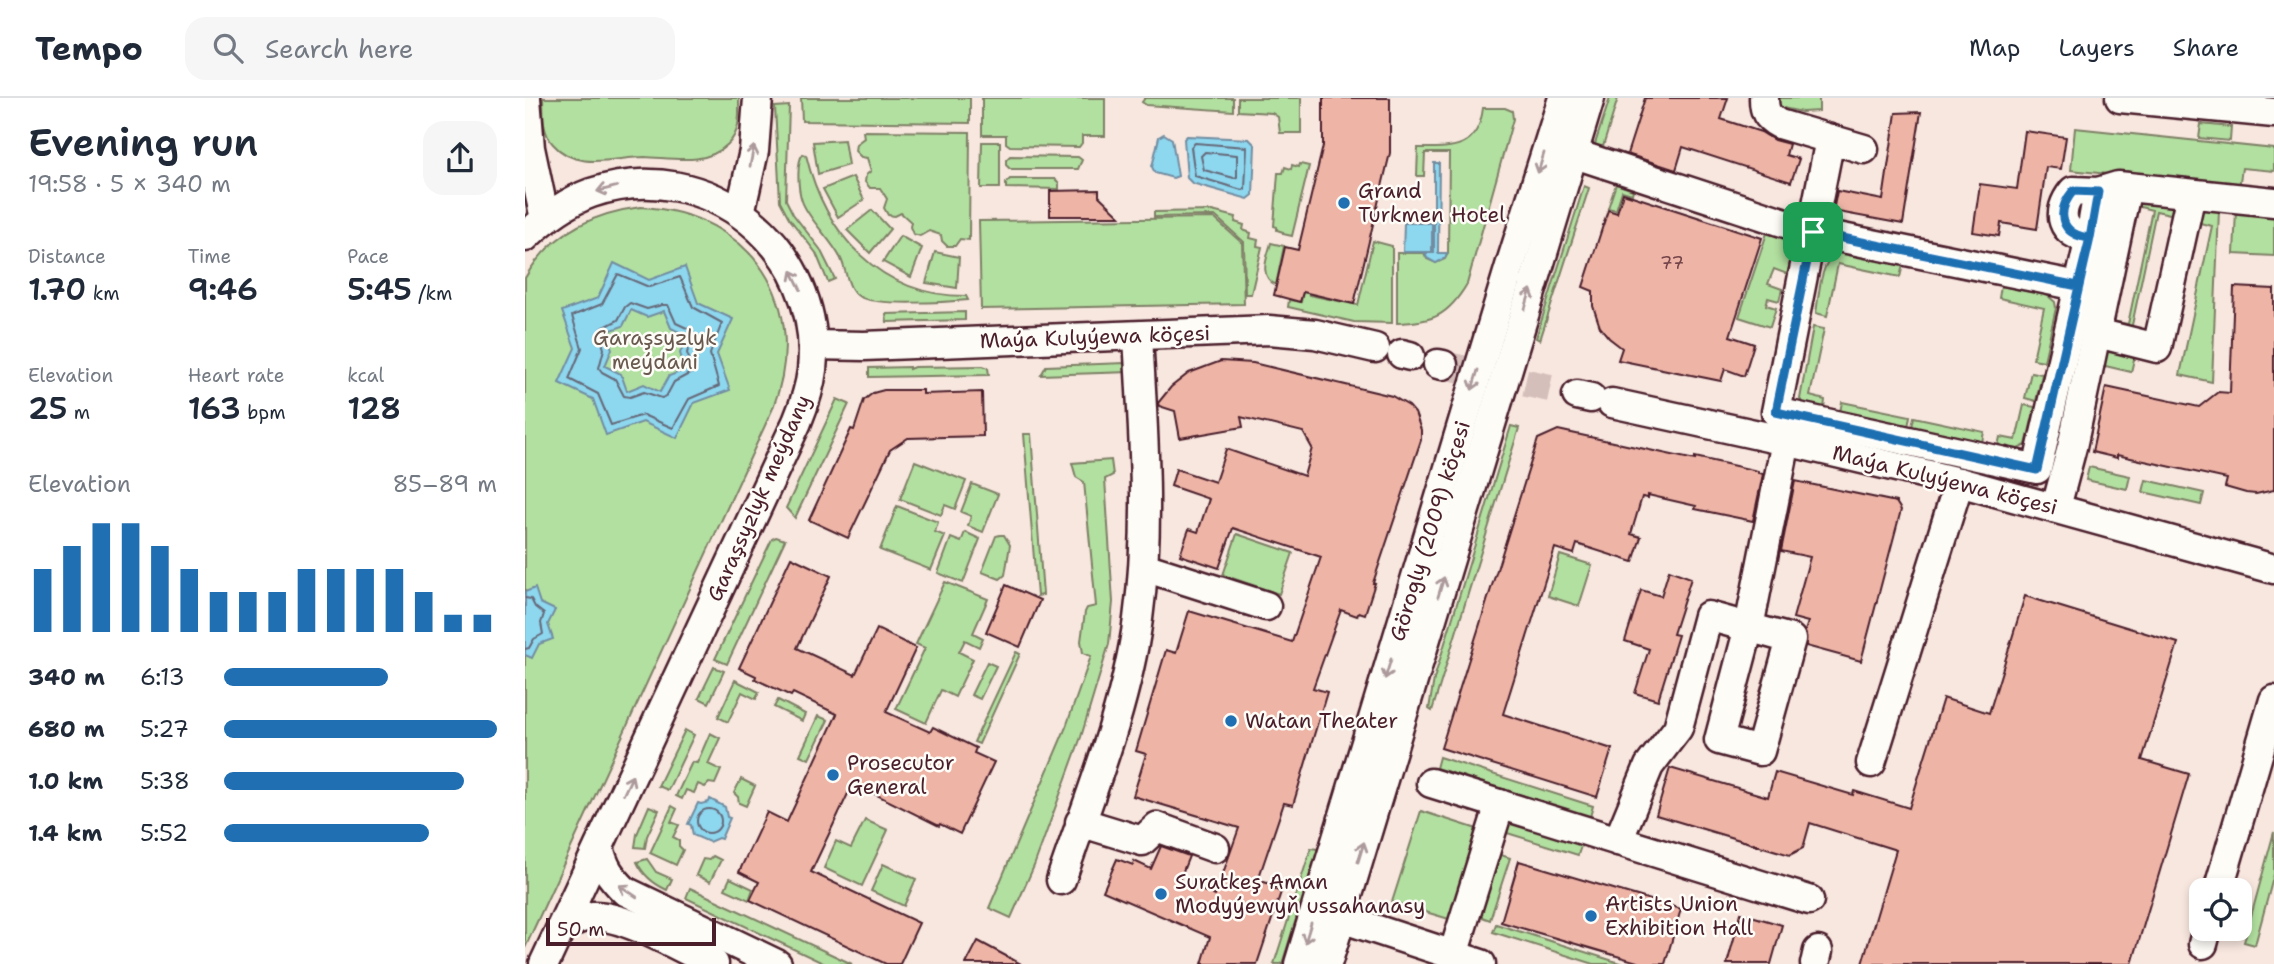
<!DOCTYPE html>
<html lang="en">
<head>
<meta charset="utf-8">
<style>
  :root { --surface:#fff; --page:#f6f6f7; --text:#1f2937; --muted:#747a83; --line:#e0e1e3; --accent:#1f6fb2 }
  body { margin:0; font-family:"Shantell Sans",sans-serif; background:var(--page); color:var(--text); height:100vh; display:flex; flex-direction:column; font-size:26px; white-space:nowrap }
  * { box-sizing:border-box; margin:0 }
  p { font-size:23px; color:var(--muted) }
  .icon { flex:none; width:38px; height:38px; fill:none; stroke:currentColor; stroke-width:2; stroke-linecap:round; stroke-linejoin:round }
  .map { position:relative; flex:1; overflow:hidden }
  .panel { display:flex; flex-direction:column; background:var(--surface); width:525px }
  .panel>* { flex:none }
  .controls { position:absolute; left:1664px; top:780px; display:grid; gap:14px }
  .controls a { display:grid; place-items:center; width:63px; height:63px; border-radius:14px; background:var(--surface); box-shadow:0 4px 10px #0003; font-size:35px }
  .scale { position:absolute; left:21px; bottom:18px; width:170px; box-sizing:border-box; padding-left:7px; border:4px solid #4a1f2b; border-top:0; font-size:19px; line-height:24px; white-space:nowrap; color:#4a1f2b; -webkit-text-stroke:5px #fdfcf7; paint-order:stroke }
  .pin { position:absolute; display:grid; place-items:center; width:60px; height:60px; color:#fff; margin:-30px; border-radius:14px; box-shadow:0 4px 10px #0006 }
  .round { display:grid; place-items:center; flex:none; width:74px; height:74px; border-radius:21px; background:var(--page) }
  .head { display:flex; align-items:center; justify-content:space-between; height:119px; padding:0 28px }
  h1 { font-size:38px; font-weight:600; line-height:52px }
  .figures { display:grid; grid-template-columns:repeat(3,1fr); gap:10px; height:119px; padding:7px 28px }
  .figures div { display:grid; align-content:center }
  .figures b { font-size:30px; font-weight:600 }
  .figures small { font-size:19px; font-weight:400 }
  .figures p { font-size:19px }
  .chart { height:196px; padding:14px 28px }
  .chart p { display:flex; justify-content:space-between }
  .chart svg { width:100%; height:126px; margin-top:7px; stroke:var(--accent); stroke-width:6 }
  ul { padding:0 28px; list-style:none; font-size:23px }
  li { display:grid; grid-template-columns:112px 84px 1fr; align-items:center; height:52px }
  li i { height:18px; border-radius:9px; background:var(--accent) }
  header { display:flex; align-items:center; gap:42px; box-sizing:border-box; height:98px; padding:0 35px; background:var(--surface); border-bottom:2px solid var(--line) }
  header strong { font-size:33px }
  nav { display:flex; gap:38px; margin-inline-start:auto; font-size:24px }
  .search { width:490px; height:63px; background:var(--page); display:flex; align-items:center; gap:18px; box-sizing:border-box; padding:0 24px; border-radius:21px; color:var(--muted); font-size:26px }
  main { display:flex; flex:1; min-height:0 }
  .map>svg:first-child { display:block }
  .green { fill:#b2e0a0; stroke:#7e8066; stroke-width:2 }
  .water { fill:#8dd7ef; stroke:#728da1; stroke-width:2; fill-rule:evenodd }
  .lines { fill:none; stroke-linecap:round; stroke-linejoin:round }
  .shore { stroke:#656979; stroke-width:2 }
  .building { fill:#eeb5a7; stroke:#4a1f2b; stroke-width:2 }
  .minor-tunnel { stroke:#d5bfbb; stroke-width:28; stroke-dasharray:28 14; stroke-linecap:butt }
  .minor-casing { stroke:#4a1f2b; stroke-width:33 }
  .minor { stroke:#fdfcf7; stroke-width:28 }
  .oneway { stroke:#ac999b }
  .route-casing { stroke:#fff; stroke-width:14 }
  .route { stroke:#1f6fb2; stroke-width:9 }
  .poi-dot { fill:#1f6fb2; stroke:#fdfcf7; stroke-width:2.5 }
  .labels { text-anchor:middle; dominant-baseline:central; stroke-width:5; stroke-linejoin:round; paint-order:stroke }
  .number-label { font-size:18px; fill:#73444a }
  .poi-label { font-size:21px; fill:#4a1f2b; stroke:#fdfcf7; text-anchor:start }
  .street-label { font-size:21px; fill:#4a1f2b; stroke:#fdfcf7 }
  .park-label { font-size:21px; fill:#69594e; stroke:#fdfcf7 }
</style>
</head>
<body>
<header>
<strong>Tempo</strong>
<div class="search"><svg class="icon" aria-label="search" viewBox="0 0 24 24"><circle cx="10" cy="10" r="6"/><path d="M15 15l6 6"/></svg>Search here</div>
<nav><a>Map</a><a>Layers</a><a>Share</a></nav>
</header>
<main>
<section class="panel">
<div class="head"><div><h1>Evening run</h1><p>19:58 · 5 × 340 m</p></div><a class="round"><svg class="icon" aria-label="share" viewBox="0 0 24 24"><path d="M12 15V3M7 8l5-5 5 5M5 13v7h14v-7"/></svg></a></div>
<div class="figures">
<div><p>Distance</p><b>1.70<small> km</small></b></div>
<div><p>Time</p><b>9:46</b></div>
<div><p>Pace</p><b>5:45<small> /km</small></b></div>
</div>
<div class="figures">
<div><p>Elevation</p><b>25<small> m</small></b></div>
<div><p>Heart rate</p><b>163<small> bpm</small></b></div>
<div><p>kcal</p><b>128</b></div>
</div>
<div class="chart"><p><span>Elevation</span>85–89 m</p>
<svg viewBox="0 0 160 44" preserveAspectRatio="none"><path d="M5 44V22M15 44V14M25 44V6M35 44V6M45 44V14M55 44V22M65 44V30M75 44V30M85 44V30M95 44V22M105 44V22M115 44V22M125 44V22M135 44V30M145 44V38M155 44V38"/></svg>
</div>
<ul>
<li><b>340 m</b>6:13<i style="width:60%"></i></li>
<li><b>680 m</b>5:27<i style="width:100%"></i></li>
<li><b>1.0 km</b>5:38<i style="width:88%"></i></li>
<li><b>1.4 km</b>5:52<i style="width:75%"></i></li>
</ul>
</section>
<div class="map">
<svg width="1749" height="866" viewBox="0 0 1749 866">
  <rect width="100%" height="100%" fill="#f8e7df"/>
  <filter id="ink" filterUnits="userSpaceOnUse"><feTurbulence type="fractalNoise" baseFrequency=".0143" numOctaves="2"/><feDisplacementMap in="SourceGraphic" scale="14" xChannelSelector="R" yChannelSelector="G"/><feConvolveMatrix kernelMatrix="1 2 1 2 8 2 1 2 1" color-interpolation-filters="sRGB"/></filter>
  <g filter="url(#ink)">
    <g class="green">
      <path d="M18,0H214C214,17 216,33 203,46C181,68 148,60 120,59C90,59 52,74 28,46C16,33 19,16 18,0Z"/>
      <path d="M276,0H445V25L277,23Z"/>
      <path d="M457,0H580V38H557V45L554,49L485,48L481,45V37H457Z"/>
      <path d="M620,0H708V13L621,7L617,4Z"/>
      <path d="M713,0H776V35H755L753,19L747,15L713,13Z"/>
      <path d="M1085,0H1093L1077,52L1069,49Z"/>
      <path d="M1252,0H1294V13L1277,14L1253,9Z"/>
      <path d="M264,8L261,102L268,116L295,151L310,181L303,184L291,155L264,120L255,103L250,9Z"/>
      <path d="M958,10H980L987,13L988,21L942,186C923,218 908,224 872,225V155H899L902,161L911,165L920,161L923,155L924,55H900L899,78H892L893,50C927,50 953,52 958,10Z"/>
      <path d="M1676,26L1706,29L1705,43L1674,40Z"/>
      <path d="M1550,30L1749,51V73L1717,70L1714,90L1546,72Z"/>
      <path d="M338,33L445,34L444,142L435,141L430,148H422L417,143L416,137L404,133L395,138L388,136L385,129L386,124L376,115L370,118L363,117L359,110L362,101L355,90H345L340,84L341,77L346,73L342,60L336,59L330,53L331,46L339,40Z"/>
      <path d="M319,42L323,67L293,76L288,44Z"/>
      <path d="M457,44H475V90H456Z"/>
      <path d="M278,56L281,57C300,136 354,198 441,198L443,202C423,204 350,208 335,199C322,192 322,174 316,161C307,142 283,121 277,103C273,92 271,64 278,56Z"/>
      <path d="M485,58L553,59L557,62L553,71H485L481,67V62Z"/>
      <path d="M775,66L784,68L767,138L758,136V134L752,132V129L749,128L753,75H758L760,69L766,71L767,67L774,69Z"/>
      <path d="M328,79L339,102L313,119L298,91Z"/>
      <path d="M485,81H530L534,85V91L481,90V85Z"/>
      <path d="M1091,86L1108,92L1107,96L1097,93L1091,112L1083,110Z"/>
      <path d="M1059,88L1064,90L1015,242L1011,240Z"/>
      <path d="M1612,102L1652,106L1650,117L1631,113L1606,232L1585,228L1586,223L1603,226L1627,112L1611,108Z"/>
      <path d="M1674,108L1694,112L1687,284L1655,277L1687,128L1671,124Z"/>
      <path d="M116,109C227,115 287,206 248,310L0,850V180C25,136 68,115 116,109Z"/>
      <path d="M347,112L365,131L345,155L322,132Z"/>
      <path d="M1711,112L1749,115V158L1709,156Z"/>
      <path d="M687,113L711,119L710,124L719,127L718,132L726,135L725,140L733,142L732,148L737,149L726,196H720L719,144L690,118L629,119V114Z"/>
      <path d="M689,120L717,145L719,206L456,211L454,123Z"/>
      <path d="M1243,132L1273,142L1262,176L1249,171L1243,186L1257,191L1254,203L1243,200L1241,207L1251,210L1245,229L1214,219Z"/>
      <path d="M375,138L397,150L386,179L358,164Z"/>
      <path d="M848,143L867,148V225L829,224L763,209L764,202L776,204L779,189L785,191L784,197L833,207Z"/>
      <path d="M746,145L759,148L751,187C733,178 742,160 746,145Z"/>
      <path d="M410,154L434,159L432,190L401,185Z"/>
      <path d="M1311,155H1320L1378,167L1375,179L1313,166L1302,218L1291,215C1294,198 1295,164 1311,155Z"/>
      <path d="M1476,188L1522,197L1530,204L1531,210L1519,263L1508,261L1519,210L1474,200Z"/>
      <path d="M440,214V222L362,224L361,216Z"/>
      <path d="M1288,229L1299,231L1285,298L1300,302L1299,311L1279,306L1275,301Z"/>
      <path d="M1579,251L1610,257L1606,274L1576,267Z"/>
      <path d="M600,265L605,274L516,277L521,268Z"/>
      <path d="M458,268L463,270L464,277L344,279V270L384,269V271L389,269Z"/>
      <path d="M1506,274L1517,276L1511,303L1500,300Z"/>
      <path d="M312,301L324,306L270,420L261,410Z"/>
      <path d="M1317,304L1385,318L1383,329L1315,314Z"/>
      <path d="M1499,307L1510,309L1501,347L1493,351L1473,348L1475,339L1491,342Z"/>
      <path d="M1389,319L1459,334L1457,344L1387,329Z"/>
      <path d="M986,328L994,330L907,613L904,611L909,581Z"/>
      <path d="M499,336H506L518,497L512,498Z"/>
      <path d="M586,362L588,377L580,381L588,504L584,546L556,639L509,768L486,820L464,810L541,629L566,558L558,555L556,543L560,514L562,510L571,508L559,384L551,379L547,365Z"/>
      <path d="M390,363L441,383L430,411L420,407L416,417L375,401Z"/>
      <path d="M1564,369L1605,378L1602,391L1561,382Z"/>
      <path d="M1621,382L1679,395L1676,407L1618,394Z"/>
      <path d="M447,386L473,396L458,434L443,428L446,418L436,414Z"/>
      <path d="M372,408L413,424L410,434L420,438L406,472L355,452Z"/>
      <path d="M440,434L455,441L438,485L413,475L426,440L436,444Z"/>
      <path d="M712,436L768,455L754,496L698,477Z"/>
      <path d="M475,437H479L485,447L480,477L475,481L457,474L471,438Z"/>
      <path d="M251,439L260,442L202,566L190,561L247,441Z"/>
      <path d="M1035,457L1067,467L1054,508L1023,498Z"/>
      <path d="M420,484L463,501L448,535L458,540L454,549L440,542L434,554L448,561L430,599L416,592L401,625L371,611L400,550L391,546Z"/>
      <path d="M491,554L495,556L454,646L449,644Z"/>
      <path d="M462,564L471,568L455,601L446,597Z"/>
      <path d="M189,569L199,573L184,605L174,600Z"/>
      <path d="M210,582L234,594L231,601L217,594L203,624L193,619Z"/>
      <path d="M253,602L280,616L277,623L249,609Z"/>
      <path d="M293,618L303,622L284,661L275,657Z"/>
      <path d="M160,632L169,637L143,692L133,688Z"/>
      <path d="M185,635L195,640L183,666L196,672L190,686L184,685L180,689L173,686L169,695L161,692L157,701L151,698L167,664L172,665Z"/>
      <path d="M914,659L1068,708L1065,719L911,670Z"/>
      <path d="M216,681L230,688L221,708L214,705L213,699L209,695Z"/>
      <path d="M124,708L134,712L122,738L120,750L110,749L112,736Z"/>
      <path d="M147,708L152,711L146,724L154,727L148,739L154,742V748L158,752L151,767L125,755Z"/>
      <path d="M896,713L952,731L924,821L867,804Z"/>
      <path d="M982,721L1057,745L1053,757L979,734Z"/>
      <path d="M340,722L363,732L337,788L299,770L311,743L326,750Z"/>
      <path d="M1749,734V776L1730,847L1719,844Z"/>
      <path d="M786,750L793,751L757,866H749Z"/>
      <path d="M973,756L985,760L965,822L954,818Z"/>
      <path d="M188,758L196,762L185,784L171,777L178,761L184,762Z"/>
      <path d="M122,761L131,774L147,781L142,792C129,786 118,777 112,764Z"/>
      <path d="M358,766L391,781L379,808L346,793Z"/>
      <path d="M205,780L228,791L224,802L200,791Z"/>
      <path d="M165,790L327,866H300L161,800Z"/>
      <path d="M971,826L1098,866H1069L968,834Z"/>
    </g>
    <g class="water">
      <path d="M639,36L647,41L653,78L648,80L630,75L627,69L634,39Z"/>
      <path d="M662,38L724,41L730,47L728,97L723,101L667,85L662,80L659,41Z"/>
      <path d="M909,65H914L913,155H922L920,160L911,165L902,160L900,155H909Z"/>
      <path d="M879,125H907V154H878Z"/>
      <path d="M89,165L124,182L160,169L173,205L208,221L192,256L205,292L169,305L152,340L118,324L81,337L68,301L34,285L50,250L37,213L73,200ZM106,212L122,219L139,213L146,230L162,238L155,255L160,272L144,278L135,294L119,286L102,293L96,276L80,268L87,251L81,234L98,228Z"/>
      <path d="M10,490L15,505L30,512L23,526L28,541L14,546L7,560L0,557V494Z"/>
      <path d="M185,701L200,709L202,719L205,720L196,741L193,740L184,744L168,737L166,727L163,726L173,705L176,706L184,704Z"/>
    </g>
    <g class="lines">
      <g class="shore">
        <path d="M670,45L722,49L720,91L717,92L670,78L666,49Z"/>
        <path d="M680,54L712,57V79L709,80L679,72L676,58Z"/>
        <path d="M93,176L124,189L155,179L168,209L197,225L185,256L194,288L164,301L148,330L118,317L86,327L73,296L44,281L57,250L47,218L77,206Z"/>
        <path d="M105,205L122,211L137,207H143L151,225L164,231L168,236L162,255L167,269L166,275L149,284L142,297L137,300L119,294L105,299L99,298L90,281L77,274L74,270L79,251L75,237L76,231L93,222L100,209Z"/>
        <path d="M0,500L6,501L10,509L19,516L16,525L18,536L9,541L4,550L0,551"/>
        <circle cx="184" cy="723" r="12"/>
      </g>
    </g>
    <g class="building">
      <path d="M798,0H865V55L829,206L778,194L775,204L749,197L760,149L773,152L798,48Z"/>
      <path d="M1120,0H1203L1196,21L1236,34L1249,42L1264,46L1261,57L1274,61L1266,84L1158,49L1151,72L1102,56Z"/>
      <path d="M1396,14L1378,126L1308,113L1312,93L1358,102L1371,15Z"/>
      <path d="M1500,33L1541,39L1536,71L1521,69L1512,131L1476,125L1474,138L1448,134L1455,86L1492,91Z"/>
      <path d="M574,92V98L595,118H525V93Z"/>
      <path d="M1098,95L1237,140L1205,238L1229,246L1219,278L1200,271L1196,283L1093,262L1097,250L1084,240L1075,229L1068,208V193L1058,189L1083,112L1092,115Z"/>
      <path d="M1709,189L1749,191V392L1731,396L1721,395L1700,389L1702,381L1592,357V360L1567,354L1581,289L1674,309L1693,294L1705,295Z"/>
      <path d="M696,263L728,265L867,298L884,308L890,315L896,332V342L848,485H850L840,516L834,514L832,518L816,512L788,590L802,594L768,707L759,705L733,782L751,788L749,791L756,794L732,866H677L685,839L578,793L592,761L608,767L609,763L626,771L636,748L664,758L654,783L690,798L714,730L608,698L621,656L611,653L641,552L651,555L664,513L767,544L796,459L708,430L694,470L655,457L664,431L673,434L684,401L646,388L651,371L690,384L701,351L779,378L787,350L778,334L716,319L718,329L655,340L650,313L634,308L633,305L646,289L664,275Z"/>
      <path d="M359,292H398V296L457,294L458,338L383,340L365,352L323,440L284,422L326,331L329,332L339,302L348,295Z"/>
      <path d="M1033,332L1170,362V359L1233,373V375L1238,376L1228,423L1170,411L1171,408L1123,397V400L1117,399L1106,436L1116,439L1108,464L1052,446L1049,456L1030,450L978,616L1087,651L1072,699L916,650L1013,341Z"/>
      <path d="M1270,383L1371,404L1376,412L1336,563L1281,548L1280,533L1283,524L1268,520L1285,459L1256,453Z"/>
      <path d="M266,459L306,478L272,550L330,577L352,531L391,550L361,614L405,634L408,629L451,650L449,655L469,664L435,736L415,726L414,728L328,685L286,774L394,825L375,866H361L225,802L234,784L214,774L242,714L262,724L312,616L268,595L266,598L230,581L231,578L214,570Z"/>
      <path d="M1144,472L1166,480L1148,536L1153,537L1133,602L1110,595L1124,551L1100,543L1116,492L1136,498Z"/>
      <path d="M481,487L515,502L495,549L461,534Z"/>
      <path d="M1500,498L1653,545L1617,662L1664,676L1607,866H1337L1371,752L1285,725L1278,750L1265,757L1131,717L1145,670L1243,699L1250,674L1328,697L1329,693L1384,710L1418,600L1464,615Z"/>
      <path d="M994,763L1156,811L1140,866H1119L976,824Z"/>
      <path d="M1216,815L1257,827L1246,866H1202Z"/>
      <path d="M453,843L496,866H441Z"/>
    </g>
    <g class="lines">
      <path class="minor-tunnel" d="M918,267L1025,290"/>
      <g class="minor-casing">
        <g id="minor">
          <path d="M1,0L5,50L20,121"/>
          <path d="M1239,0C1239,14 1242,19 1254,26L1339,51"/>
          <path d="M1595,0L1749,15"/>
          <path d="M1305,41L1251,314L1512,371L1565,140L1573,94"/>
          <path d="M1047,55L1288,134L1553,188"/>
          <path d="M215,115L229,53L233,0"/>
          <path d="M0,139C19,121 41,104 66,95C183,55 299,150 287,272C285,290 279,307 272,324L19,866"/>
          <path d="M1565,140C1536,137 1530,115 1548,93L1573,94L1593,88L1749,104"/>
          <path d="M1572,235L1632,250L1666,96"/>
          <path d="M288,247L339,248L744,232L790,236L850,250"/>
          <path d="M877,256L885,258"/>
          <path d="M913,266L918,267"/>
          <path d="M1052,297L1066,300"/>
          <path d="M1087,305L1261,343L1434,384L1749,471"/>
          <path d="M1531,409L1547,349L1602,89"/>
          <path d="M619,469L741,508"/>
          <path d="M1346,665L1434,384"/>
          <path d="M906,685L1284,802"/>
          <path d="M555,724L617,743L632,729L690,750"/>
          <path d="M1093,743L1124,668L1153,630L1183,518L1266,541L1235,653L1194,642L1224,529L1261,343"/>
          <path d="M74,749C79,770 85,778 100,793L252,866"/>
          <path d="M536,782C565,697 601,610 613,521C626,426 618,332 613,238"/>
          <path d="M1693,793L1749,602"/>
          <path d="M816,820L956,866"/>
          <path d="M36,830C46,824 56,818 67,818C99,816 159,852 189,866"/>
          <path d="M1678,846L1682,831"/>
          <path d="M774,866L985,168L1038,0"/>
          <path d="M802,866L1065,0"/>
          <path d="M934,866L928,857L975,706"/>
          <path d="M1290,866L1293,853"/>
        </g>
      </g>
      <use href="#minor" class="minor"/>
    </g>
    <defs><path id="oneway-shaft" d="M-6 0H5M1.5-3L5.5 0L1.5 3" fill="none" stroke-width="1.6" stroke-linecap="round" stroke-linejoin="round" transform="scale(1.75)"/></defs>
    <g class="oneway">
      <use href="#oneway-shaft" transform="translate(227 58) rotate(-79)"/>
      <use href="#oneway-shaft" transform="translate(1016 65) rotate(107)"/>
      <use href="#oneway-shaft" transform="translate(82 91) rotate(166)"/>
      <use href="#oneway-shaft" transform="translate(271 182) rotate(-116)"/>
      <use href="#oneway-shaft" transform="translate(1003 201) rotate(-73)"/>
      <use href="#oneway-shaft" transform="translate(950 282) rotate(107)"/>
      <use href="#oneway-shaft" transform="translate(916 489) rotate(-73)"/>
      <use href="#oneway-shaft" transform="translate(863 571) rotate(107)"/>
      <use href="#oneway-shaft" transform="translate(103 687) rotate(-65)"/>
      <use href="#oneway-shaft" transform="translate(836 754) rotate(-73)"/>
      <use href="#oneway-shaft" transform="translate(103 793) rotate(-146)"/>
      <use href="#oneway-shaft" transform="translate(783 835) rotate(107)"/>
    </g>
  </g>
  <g class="lines" filter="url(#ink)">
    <g class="route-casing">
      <path id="route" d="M1288,134L1553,188L1565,140L1573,94L1548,93C1530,115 1536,137 1565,140L1512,372L1251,314L1288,134"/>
    </g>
    <use href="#route" class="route"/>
  </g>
  <g class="poi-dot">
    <circle cx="819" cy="105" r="7"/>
    <circle cx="706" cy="623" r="7"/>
    <circle cx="308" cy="677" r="7"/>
    <circle cx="636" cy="796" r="7"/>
    <circle cx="1066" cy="818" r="7"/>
  </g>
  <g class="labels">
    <g class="number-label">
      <text x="1147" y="165">77</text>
    </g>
    <g class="poi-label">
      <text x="833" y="93">Grand<tspan x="833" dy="24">Turkmen Hotel</tspan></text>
      <text x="720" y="623">Watan Theater</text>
      <text x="322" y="665">Prosecutor<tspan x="322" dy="24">General</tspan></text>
      <text x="650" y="784">Suratkeş Aman<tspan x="650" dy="24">Modyýewyň ussahanasy</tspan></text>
      <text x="1080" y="806">Artists Union<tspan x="1080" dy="24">Exhibition Hall</tspan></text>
    </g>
    <g class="street-label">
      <text transform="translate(570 239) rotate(-2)">Maýa Kulyýewa köçesi</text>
      <text transform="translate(1420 382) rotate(14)">Maýa Kulyýewa köçesi</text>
      <text transform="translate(234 400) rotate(-66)">Garaşsyzlyk meýdany</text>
      <text transform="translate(905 433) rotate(-73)">Görogly (2009) köçesi</text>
    </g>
    <g class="park-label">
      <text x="130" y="240">Garaşsyzlyk<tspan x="130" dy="24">meýdani</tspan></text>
    </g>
  </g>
</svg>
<div class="controls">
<a><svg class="icon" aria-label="locate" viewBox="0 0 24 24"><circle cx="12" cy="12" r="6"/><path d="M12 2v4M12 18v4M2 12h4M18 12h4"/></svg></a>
</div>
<div class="scale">50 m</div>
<div class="pin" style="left:1288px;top:134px;background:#1e9e55"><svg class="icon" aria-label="arrive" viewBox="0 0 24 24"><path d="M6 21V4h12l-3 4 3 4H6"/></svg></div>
</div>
</main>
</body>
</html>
